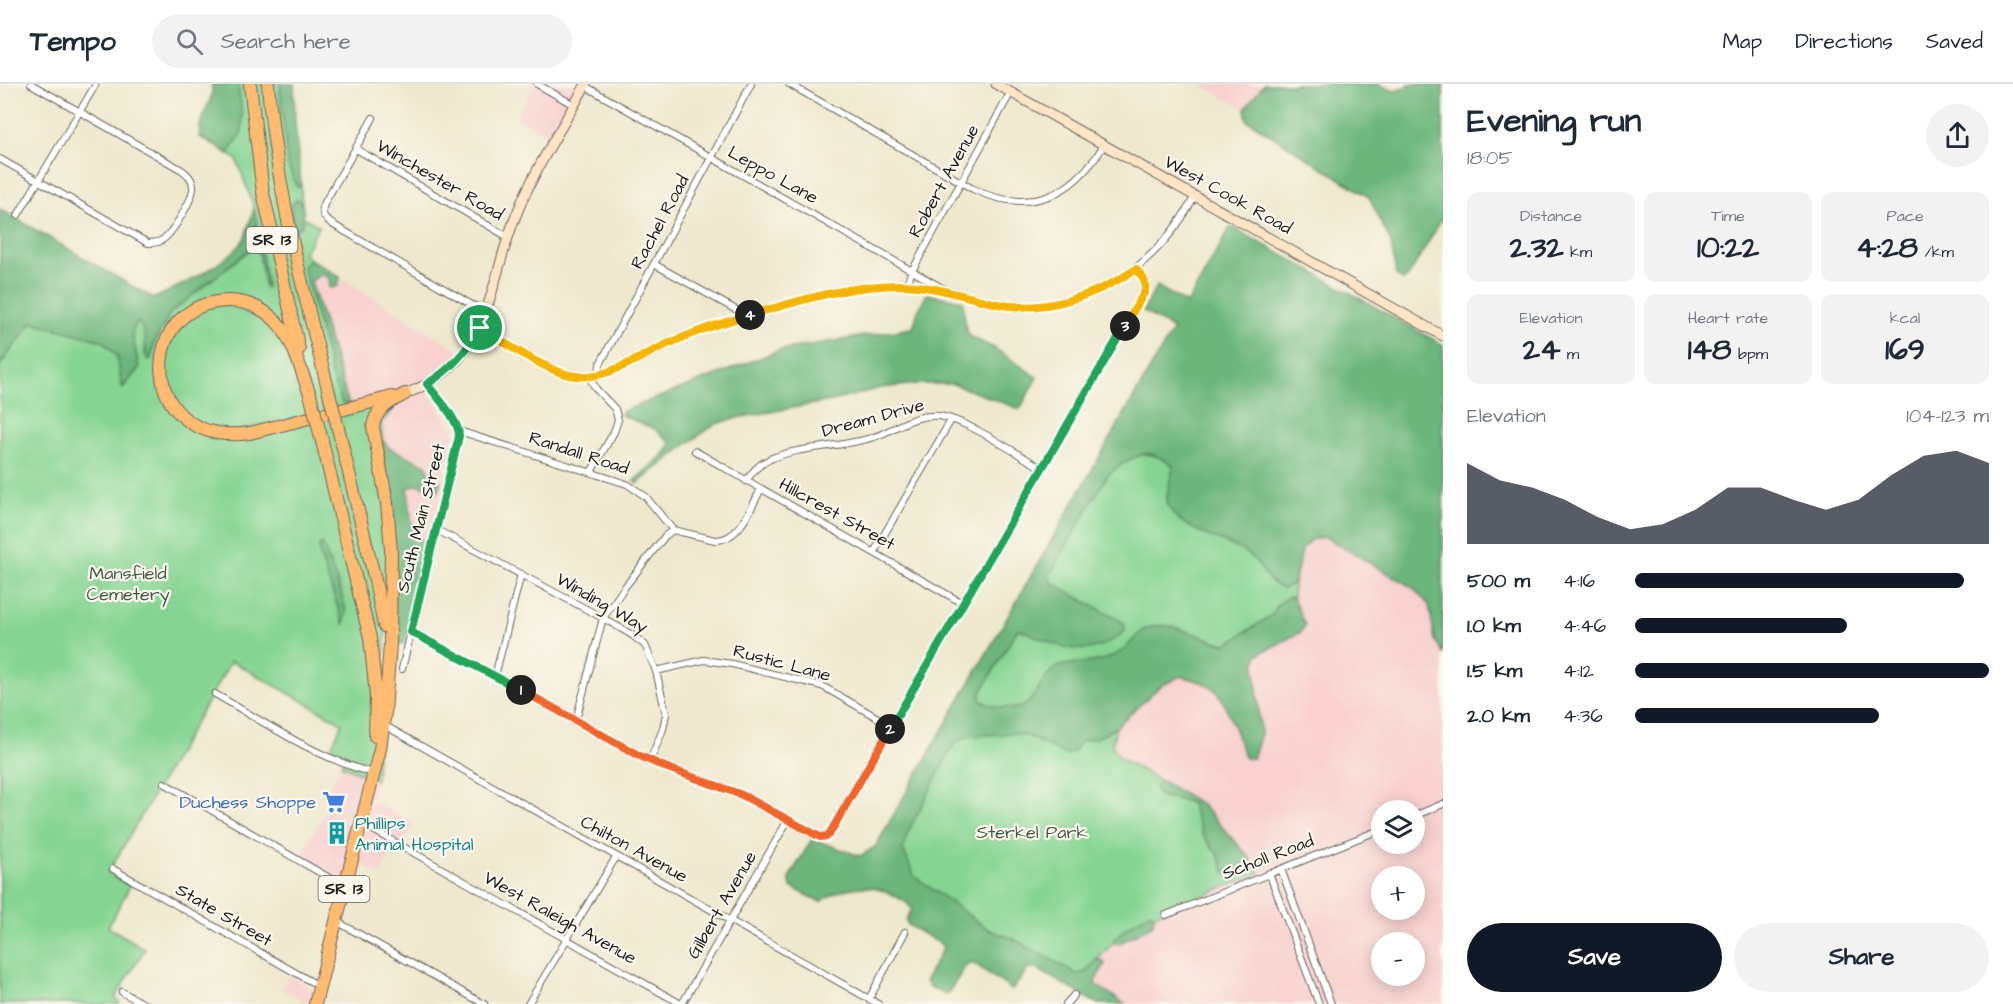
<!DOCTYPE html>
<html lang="en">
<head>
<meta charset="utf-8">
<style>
  :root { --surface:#fff; --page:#f2f2f3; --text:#1f2937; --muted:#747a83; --line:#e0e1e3; --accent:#111827 }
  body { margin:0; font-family:"Architects Daughter",sans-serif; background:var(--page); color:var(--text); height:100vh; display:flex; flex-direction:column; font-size:22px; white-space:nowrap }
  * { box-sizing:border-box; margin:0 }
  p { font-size:20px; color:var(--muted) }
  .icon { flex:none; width:33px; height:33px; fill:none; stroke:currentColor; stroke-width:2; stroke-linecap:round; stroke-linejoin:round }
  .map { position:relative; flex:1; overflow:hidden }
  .drawer { display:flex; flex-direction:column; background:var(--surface); width:570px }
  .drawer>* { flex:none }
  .controls { position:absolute; left:1371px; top:716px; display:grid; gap:12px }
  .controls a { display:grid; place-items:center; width:54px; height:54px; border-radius:50%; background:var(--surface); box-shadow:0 3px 15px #0003; font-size:30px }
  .pin { position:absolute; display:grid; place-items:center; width:51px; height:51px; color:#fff; margin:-26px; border:3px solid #fff; border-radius:50%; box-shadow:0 2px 6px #0007 }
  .km { position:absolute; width:30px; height:30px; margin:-15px; border-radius:50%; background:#222; color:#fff; font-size:16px; line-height:30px; text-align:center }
  .round { display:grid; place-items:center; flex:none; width:63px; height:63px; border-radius:32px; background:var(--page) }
  .headline { display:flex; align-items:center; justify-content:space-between; height:102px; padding:0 24px }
  h1 { font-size:33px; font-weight:700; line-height:45px }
  .figures { display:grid; grid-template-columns:repeat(3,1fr); gap:9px; height:102px; padding:6px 24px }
  .figures div { display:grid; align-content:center; border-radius:12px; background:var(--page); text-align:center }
  .figures b { font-size:30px; font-weight:700 }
  .figures small { font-size:16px; font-weight:400 }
  .figures p { font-size:16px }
  .chart { height:168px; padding:12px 24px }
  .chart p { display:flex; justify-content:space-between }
  .chart svg { width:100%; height:108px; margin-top:6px; fill:var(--accent); opacity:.7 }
  .cta { display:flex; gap:12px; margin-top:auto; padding:12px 24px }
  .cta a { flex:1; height:69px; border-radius:36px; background:var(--accent); color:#fff; font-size:24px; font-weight:700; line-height:69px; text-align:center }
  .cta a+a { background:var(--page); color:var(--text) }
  ul { padding:0 24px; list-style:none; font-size:20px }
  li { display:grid; grid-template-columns:96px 72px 1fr; align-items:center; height:45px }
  li i { height:15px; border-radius:8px; background:var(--accent) }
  header { display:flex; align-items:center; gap:36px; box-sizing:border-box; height:84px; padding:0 30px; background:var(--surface); border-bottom:2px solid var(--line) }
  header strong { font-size:28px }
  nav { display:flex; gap:33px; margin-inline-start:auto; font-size:21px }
  .search { width:420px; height:54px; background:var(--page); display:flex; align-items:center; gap:15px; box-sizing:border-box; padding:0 21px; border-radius:33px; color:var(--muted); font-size:22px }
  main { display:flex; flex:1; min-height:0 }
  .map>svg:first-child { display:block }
  .built { fill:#f7d0cf; fill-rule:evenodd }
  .green { fill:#85d493; stroke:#507858; stroke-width:1.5 }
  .forest { fill:#6cb67d; stroke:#44694c; stroke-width:1.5 }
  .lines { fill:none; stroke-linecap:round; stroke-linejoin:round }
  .street-casing { stroke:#66635a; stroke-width:8 }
  .secondary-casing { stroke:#66635a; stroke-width:11 }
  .highway-casing { stroke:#66635a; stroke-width:14 }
  .street { stroke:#fff; stroke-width:6 }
  .secondary { stroke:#ffe4c6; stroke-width:9 }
  .highway { stroke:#febb71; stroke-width:12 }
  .highway-bridge-casing { stroke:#66635a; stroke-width:14; stroke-linecap:butt }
  .highway-bridge { stroke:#febb71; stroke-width:12 }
  .split-1-casing { stroke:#fff; stroke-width:12 }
  .split-2-casing { stroke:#fff; stroke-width:12 }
  .split-3-casing { stroke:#fff; stroke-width:12 }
  .split-4-casing { stroke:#fff; stroke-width:12 }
  .split-5-casing { stroke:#fff; stroke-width:12 }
  .split-1 { stroke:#22a559; stroke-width:8 }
  .split-2 { stroke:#f0652b; stroke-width:8 }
  .split-3 { stroke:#22a559; stroke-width:8 }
  .split-4 { stroke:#f5b400; stroke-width:8 }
  .split-5 { stroke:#f5b400; stroke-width:8 }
  .labels { text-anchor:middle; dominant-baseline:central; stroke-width:4.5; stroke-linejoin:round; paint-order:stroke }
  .shield { fill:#fbf7ec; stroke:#5f5e5a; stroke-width:1.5 }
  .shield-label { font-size:16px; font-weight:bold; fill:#1c1c1c }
  .street-label { font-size:18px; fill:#1c1c1c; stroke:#fbf7ec }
  .park-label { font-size:18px; fill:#415c46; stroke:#fbf7ec }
  .shop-label { font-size:18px; fill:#366cbe; stroke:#fbf7ec; text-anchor:end }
  .culture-label { font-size:18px; fill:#0d838f; stroke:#fbf7ec; text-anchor:start }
</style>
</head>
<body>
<header>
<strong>Tempo</strong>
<div class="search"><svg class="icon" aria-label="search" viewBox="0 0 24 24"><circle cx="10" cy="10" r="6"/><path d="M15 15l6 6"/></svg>Search here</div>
<nav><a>Map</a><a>Directions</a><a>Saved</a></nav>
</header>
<main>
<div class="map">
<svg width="1443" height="920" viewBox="0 0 1443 920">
  <rect width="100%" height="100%" fill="#fbf7ec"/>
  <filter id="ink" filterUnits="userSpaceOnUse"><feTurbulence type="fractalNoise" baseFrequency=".0167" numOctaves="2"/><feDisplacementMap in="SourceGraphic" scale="12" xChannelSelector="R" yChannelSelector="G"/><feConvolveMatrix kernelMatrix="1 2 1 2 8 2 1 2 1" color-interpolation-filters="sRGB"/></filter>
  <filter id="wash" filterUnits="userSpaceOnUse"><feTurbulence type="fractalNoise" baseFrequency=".008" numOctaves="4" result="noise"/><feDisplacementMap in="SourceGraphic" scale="24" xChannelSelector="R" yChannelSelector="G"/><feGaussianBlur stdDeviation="1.35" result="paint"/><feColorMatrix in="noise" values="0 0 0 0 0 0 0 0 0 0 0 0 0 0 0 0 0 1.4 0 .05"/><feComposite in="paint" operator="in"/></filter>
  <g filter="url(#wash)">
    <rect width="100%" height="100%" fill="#eee8ce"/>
    <g class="built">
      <path d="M529,0H588L557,56L516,33L533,3Z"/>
      <path d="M1200,0H1264L1245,25Z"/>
      <path d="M323,190L329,195L330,203L338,201L340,193L461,268L422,299L454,346L455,353L444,400L431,392L426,381L389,364L383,356L381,346V340L386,333L349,321L310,197Z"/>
      <path d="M416,400L436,408L442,407L430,460L413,451L411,447L408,405Z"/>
      <path d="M1325,453L1412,503L1429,521L1435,556L1443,569V920H1125L1095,900V893L1105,881L1102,876L1098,875L1114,855L1115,859L1119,860L1153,840L1154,831L1181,820L1162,697L1120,674L1112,661L1116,643L1159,603L1180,592L1199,597L1217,608L1230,634L1255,585L1257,571L1301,548L1305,541L1293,514L1294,499L1302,466L1310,456ZM1382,726H1414V759H1382ZM1382,792H1414V825H1382ZM1382,858H1414V891H1382Z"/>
      <path d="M341,681L376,696L370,715L414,741L402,762L397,759L380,789L353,779L347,799L300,773L326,726V710Z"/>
      <path d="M289,892L316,907L312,920H309L282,905Z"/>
    </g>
    <g class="green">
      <path d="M238,0H282L280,5L286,67L288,81L296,101L298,103L301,101L302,120L299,116L303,139V133L319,142L304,170L310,175L303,182L333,296L342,319L392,322V327L381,340L383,356L385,359H381L394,431L376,696L341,681L347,670L331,664L342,639L231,577L108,789L130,802L108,843L145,865L115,914L120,918L119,920H0V281L32,238L103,257L117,272L123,304L139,284L132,249L136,239H139L145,247L146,254L145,270L151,274L154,259L170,229L253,163L259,168L265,203H267L254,124L237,76L229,70C231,61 241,55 242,45C244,31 239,14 238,0Z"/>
      <path d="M1135,331L1294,499L1293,514L1251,564L1180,592L1159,603L1116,643L1112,661L1120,674L1201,720L1251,775V779L1260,789L1154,831L1151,829L1127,843L1072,904L873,793Z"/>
    </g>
    <g class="forest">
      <path d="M212,0H238C239,14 244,31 242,45C241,55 231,61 229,70L200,53C197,29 214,22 212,0Z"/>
      <path d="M282,0H294L295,39L301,101L298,103L296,101L288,81L286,67L280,5Z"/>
      <path d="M1264,0H1377L1395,7L1407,3L1408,0H1443V133L1408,193L1403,196L1396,191L1391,159L1369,113L1247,36L1245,25Z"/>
      <path d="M295,116H299C305,123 305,137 300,144L296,145L293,142L291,123Z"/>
      <path d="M254,124L267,202L265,204L259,169L253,163L170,229L154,259L151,274L149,276L147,275C143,261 149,253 139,239H136L132,249L139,284L122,304L117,272L103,257L32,238L0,281V125L149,212L155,214C179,202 231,178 244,155C248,145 251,134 254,124Z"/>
      <path d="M1230,144H1234L1443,261V569L1435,556L1429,521L1412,503L1325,453L1310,456L1302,466L1294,499L1283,505C1264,498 1264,482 1248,470C1227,455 1168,445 1167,414C1167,404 1172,392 1173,382C1166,377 1155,369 1146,370C1134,371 1115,384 1107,392L1049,492L1052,499L1124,539L1125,547C1088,579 1059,563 1020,545L1017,546L981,608V616C990,622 997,623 1007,624C1037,629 1036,594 1057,583C1066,578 1090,580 1102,576C1108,574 1118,570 1123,566C1134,557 1137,547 1151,543C1175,536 1203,557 1227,560L1272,531L1278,520L1288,513L1293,514L1305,541L1301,548L1257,571L1255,585L1261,650L1253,674H1245C1238,655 1229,624 1218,609C1210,599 1191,595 1180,592L1159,603L1116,643L1099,653L1082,657L1073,668L1066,671L1028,652L1011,649L965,653L954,660L907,750L903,765L914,792L991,847L1012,854L1077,890L1086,888L1096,875L1105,879C1103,887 1096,891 1095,900L1125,920H1098L1037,885H1028L1012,906L972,878L967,880L948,909L943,910L928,902L925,897L943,864L941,860L908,841L906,836L912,825C907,817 901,815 893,811C869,798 842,802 821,818L791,803L789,794L812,755L860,772L875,763L1173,245L1143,227L1157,202L1187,220Z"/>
      <path d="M310,175L340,193L338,202L332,204L330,203L329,195L323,190L311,197L349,321L342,319L333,296L303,182Z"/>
      <path d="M927,210L963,217L966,246L971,253L994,264L1037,293L1020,325L953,300H917L880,304L836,316L736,334L716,340L687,360L637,400L634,397L667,367L670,358L653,344L621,331L623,327L780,266L913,244L918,227Z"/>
      <path d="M381,359H385L389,364L426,381L431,392L441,399L439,407L436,408C426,404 417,396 408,405L413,451L430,460L407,552L404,559L393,561Z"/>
      <path d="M322,459L341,508L346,527L344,541L320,472L319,461Z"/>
      <path d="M1162,697L1201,720L1251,775V779L1231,788H1225L1217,769L1203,752L1191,720L1186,717L1160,712L1155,705L1157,699Z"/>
      <path d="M1148,829L1154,831L1153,840L1119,860L1115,859L1114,855L1127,843Z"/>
    </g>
  </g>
  <g filter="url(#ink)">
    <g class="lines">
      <g class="street-casing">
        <g id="street">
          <path d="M537,0L574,21"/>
          <path d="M789,0L973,105C1030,132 1073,112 1104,61"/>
          <path d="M585,2L944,205"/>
          <path d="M373,34L325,118C320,128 323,134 332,140L486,229"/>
          <path d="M356,65L508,153"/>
          <path d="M0,75L148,159C153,159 158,159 162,156C172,150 195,113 193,101C192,94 187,90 182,86L31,0"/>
          <path d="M18,131L96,0"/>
          <path d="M654,180L747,232"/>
          <path d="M906,201L912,187L1011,8"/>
          <path d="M480,244C507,259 551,292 581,292C617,293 653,265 686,252C718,240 752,230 785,221C805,215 826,208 847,205C879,199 913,200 946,206C965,210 983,218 1003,221C1028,226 1059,220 1083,212C1133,195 1170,158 1195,112"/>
          <path d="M599,291L600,280L751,0"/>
          <path d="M589,292L596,305L615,325L618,336L614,348L591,388"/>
          <path d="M459,347L627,400L645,412L673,446"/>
          <path d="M695,367L964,520"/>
          <path d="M746,397C753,387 759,380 770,375C799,362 841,364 874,353C895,346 914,329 939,332C970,337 1013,368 1042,384"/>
          <path d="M437,446L603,534L632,551L645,561L656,587L666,630L663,645L650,677"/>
          <path d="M874,468L951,336"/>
          <path d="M411,547L640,672C673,687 707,695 740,710C767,722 791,740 817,753L827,752L1145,207L1146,197L1136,185"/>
          <path d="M402,585L459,352C459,336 437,313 427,300"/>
          <path d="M656,587L704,576L732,580L822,602L892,642"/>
          <path d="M495,592L521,490"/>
          <path d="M215,610C266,639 316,674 373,689"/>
          <path d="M576,636L603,534L624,504L665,452L673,446L715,456C740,457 751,423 761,405"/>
          <path d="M382,640L878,920"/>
          <path d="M164,699L345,803"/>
          <path d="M1414,732L1443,720"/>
          <path d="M361,739L681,920"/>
          <path d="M113,785L319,902"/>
          <path d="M1281,785L1331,920"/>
          <path d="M1269,789L1319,920"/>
          <path d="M1166,831L1382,745"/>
          <path d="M336,837L484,920"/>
          <path d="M122,908L144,920"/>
          <path d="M869,915L905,848"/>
          <path d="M528,920L616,773"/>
          <path d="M682,920L788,736"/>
          <path d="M1066,920L1074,911"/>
        </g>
      </g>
      <g class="secondary-casing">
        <g id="secondary">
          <path d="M996,0L1443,252"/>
          <path d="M405,310C494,277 486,203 517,129C535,84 563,42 586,0"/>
        </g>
      </g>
      <g class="highway-casing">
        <g id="highway">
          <path d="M250,0L263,109L299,265"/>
          <path d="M268,0C276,104 303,204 328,305"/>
          <path d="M310,310C301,288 295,261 281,243C269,227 249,217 229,217C133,218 138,365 250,349L392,313"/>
          <path d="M340,352L375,496L384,542"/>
          <path d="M322,357L370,554L376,611L375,652"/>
          <path d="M315,920L380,665L385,628L390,560L391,466L387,419L373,343C375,325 390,318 405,310"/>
        </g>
      </g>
      <use href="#street" class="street"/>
      <use href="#secondary" class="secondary"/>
      <use href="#highway" class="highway"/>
      <g class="highway-bridge-casing">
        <g id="highway-bridge">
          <path d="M328,305L340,352"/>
          <path d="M310,310L322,357"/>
        </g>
      </g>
      <use href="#highway-bridge" class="highway-bridge"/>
    </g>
  </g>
  <g class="lines" filter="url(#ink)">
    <g class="split-1-casing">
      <path id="split-1" d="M480,244C467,267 450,286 427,300C437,313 459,336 459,352L411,548L521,606"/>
    </g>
    <g class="split-2-casing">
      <path id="split-2" d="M521,606L640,672L665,683L742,711L820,753L827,752L830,749L890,645"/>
    </g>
    <g class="split-3-casing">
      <path id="split-3" d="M890,645L1125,242"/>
    </g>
    <g class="split-4-casing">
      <path id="split-4" d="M750,231C802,216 848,201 903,201C935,202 966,213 997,220C1045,230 1097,211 1136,185C1142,192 1147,197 1145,207L1125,242"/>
    </g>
    <g class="split-5-casing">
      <path id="split-5" d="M480,244C506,259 541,284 569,291C606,299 640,271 672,258C697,247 724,238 750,231"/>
    </g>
    <use href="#split-1" class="split-1"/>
    <use href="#split-2" class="split-2"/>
    <use href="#split-3" class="split-3"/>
    <use href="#split-4" class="split-4"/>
    <use href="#split-5" class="split-5"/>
  </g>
  <defs>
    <g id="supermarket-bare" transform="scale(1.8)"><path d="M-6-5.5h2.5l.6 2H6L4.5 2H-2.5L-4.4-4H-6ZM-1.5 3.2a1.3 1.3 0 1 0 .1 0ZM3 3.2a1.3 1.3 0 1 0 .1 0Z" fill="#3f7fe0" stroke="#fbf7ec" stroke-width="2.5" paint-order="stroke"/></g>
    <g id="building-bare" transform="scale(1.8)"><path d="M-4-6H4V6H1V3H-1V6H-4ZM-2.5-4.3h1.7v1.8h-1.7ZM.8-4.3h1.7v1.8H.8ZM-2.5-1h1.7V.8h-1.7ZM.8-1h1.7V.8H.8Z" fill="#0f9aa8" stroke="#fbf7ec" stroke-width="2.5" paint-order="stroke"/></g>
  </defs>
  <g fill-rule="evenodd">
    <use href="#supermarket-bare" x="334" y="718"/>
    <use href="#building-bare" x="337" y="749"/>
  </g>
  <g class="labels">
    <g class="shield">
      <rect x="246.5" y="143" width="51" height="26" rx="4.5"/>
      <rect x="318.5" y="792" width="51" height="26" rx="4.5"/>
    </g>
    <g class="shield-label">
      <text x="272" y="156">SR 13</text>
      <text x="344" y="805">SR 13</text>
    </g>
    <g class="street-label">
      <text transform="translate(773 91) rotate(29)">Leppo Lane</text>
      <text transform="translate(440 96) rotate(30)">Winchester Road</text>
      <text transform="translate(944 97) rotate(-61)">Robert Avenue</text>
      <text transform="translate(1228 111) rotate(29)">West Cook Road</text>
      <text transform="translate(660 138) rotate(-62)">Rachel Road</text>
      <text transform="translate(873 334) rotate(-15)">Dream Drive</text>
      <text transform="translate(579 369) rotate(18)">Randall Road</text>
      <text transform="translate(837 430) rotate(29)">Hillcrest Street</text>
      <text transform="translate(421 434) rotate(-76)">South Main Street</text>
      <text transform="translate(602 519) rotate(30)">Winding Way</text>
      <text transform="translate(782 579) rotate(15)">Rustic Lane</text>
      <text transform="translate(634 765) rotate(29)">Chilton Avenue</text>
      <text transform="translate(1268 773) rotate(-21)">Scholl Road</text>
      <text transform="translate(722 821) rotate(-60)">Gilbert Avenue</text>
      <text transform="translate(224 831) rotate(30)">State Street</text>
      <text transform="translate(560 834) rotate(29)">West Raleigh Avenue</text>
    </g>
    <g class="park-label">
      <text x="128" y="489">Mansfield<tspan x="128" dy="21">Cemetery</tspan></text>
      <text x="1032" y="748">Sterkel Park</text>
    </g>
    <g class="shop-label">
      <text x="316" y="718">Duchess Shoppe</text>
    </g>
    <g class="culture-label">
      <text x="355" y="739">Phillips<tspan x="355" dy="21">Animal Hospital</tspan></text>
    </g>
  </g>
</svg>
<div class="controls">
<a><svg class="icon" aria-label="layers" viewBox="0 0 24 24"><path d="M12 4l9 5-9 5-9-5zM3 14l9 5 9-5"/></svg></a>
<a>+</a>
<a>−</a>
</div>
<div class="pin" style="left:480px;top:244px;background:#1e9e55"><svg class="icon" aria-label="arrive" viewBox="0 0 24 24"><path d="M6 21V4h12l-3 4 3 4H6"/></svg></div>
<b class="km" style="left:521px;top:606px">1</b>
<b class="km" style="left:890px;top:645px">2</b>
<b class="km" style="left:1125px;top:242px">3</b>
<b class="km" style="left:750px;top:231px">4</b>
</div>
<section class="drawer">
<div class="headline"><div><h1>Evening run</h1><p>18:05</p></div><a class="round"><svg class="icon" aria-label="share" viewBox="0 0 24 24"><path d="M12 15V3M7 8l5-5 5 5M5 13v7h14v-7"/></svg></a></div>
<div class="figures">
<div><p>Distance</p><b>2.32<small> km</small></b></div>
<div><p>Time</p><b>10:22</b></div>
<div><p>Pace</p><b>4:28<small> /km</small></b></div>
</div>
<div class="figures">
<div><p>Elevation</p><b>24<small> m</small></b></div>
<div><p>Heart rate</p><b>148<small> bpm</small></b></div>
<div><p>kcal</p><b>169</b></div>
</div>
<div class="chart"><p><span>Elevation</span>104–123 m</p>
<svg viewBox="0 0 160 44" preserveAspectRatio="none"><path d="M0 44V11L10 18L20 21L30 26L40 33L50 38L60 36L70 30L80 21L90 21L100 26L110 30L120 26L130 16L140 8L150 6L160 11V44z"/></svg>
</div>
<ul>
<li><b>500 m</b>4:16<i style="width:93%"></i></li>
<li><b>1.0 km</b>4:46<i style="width:60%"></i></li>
<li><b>1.5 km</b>4:12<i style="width:100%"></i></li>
<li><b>2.0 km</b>4:36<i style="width:69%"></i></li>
</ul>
<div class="cta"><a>Save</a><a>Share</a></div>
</section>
</main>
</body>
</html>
